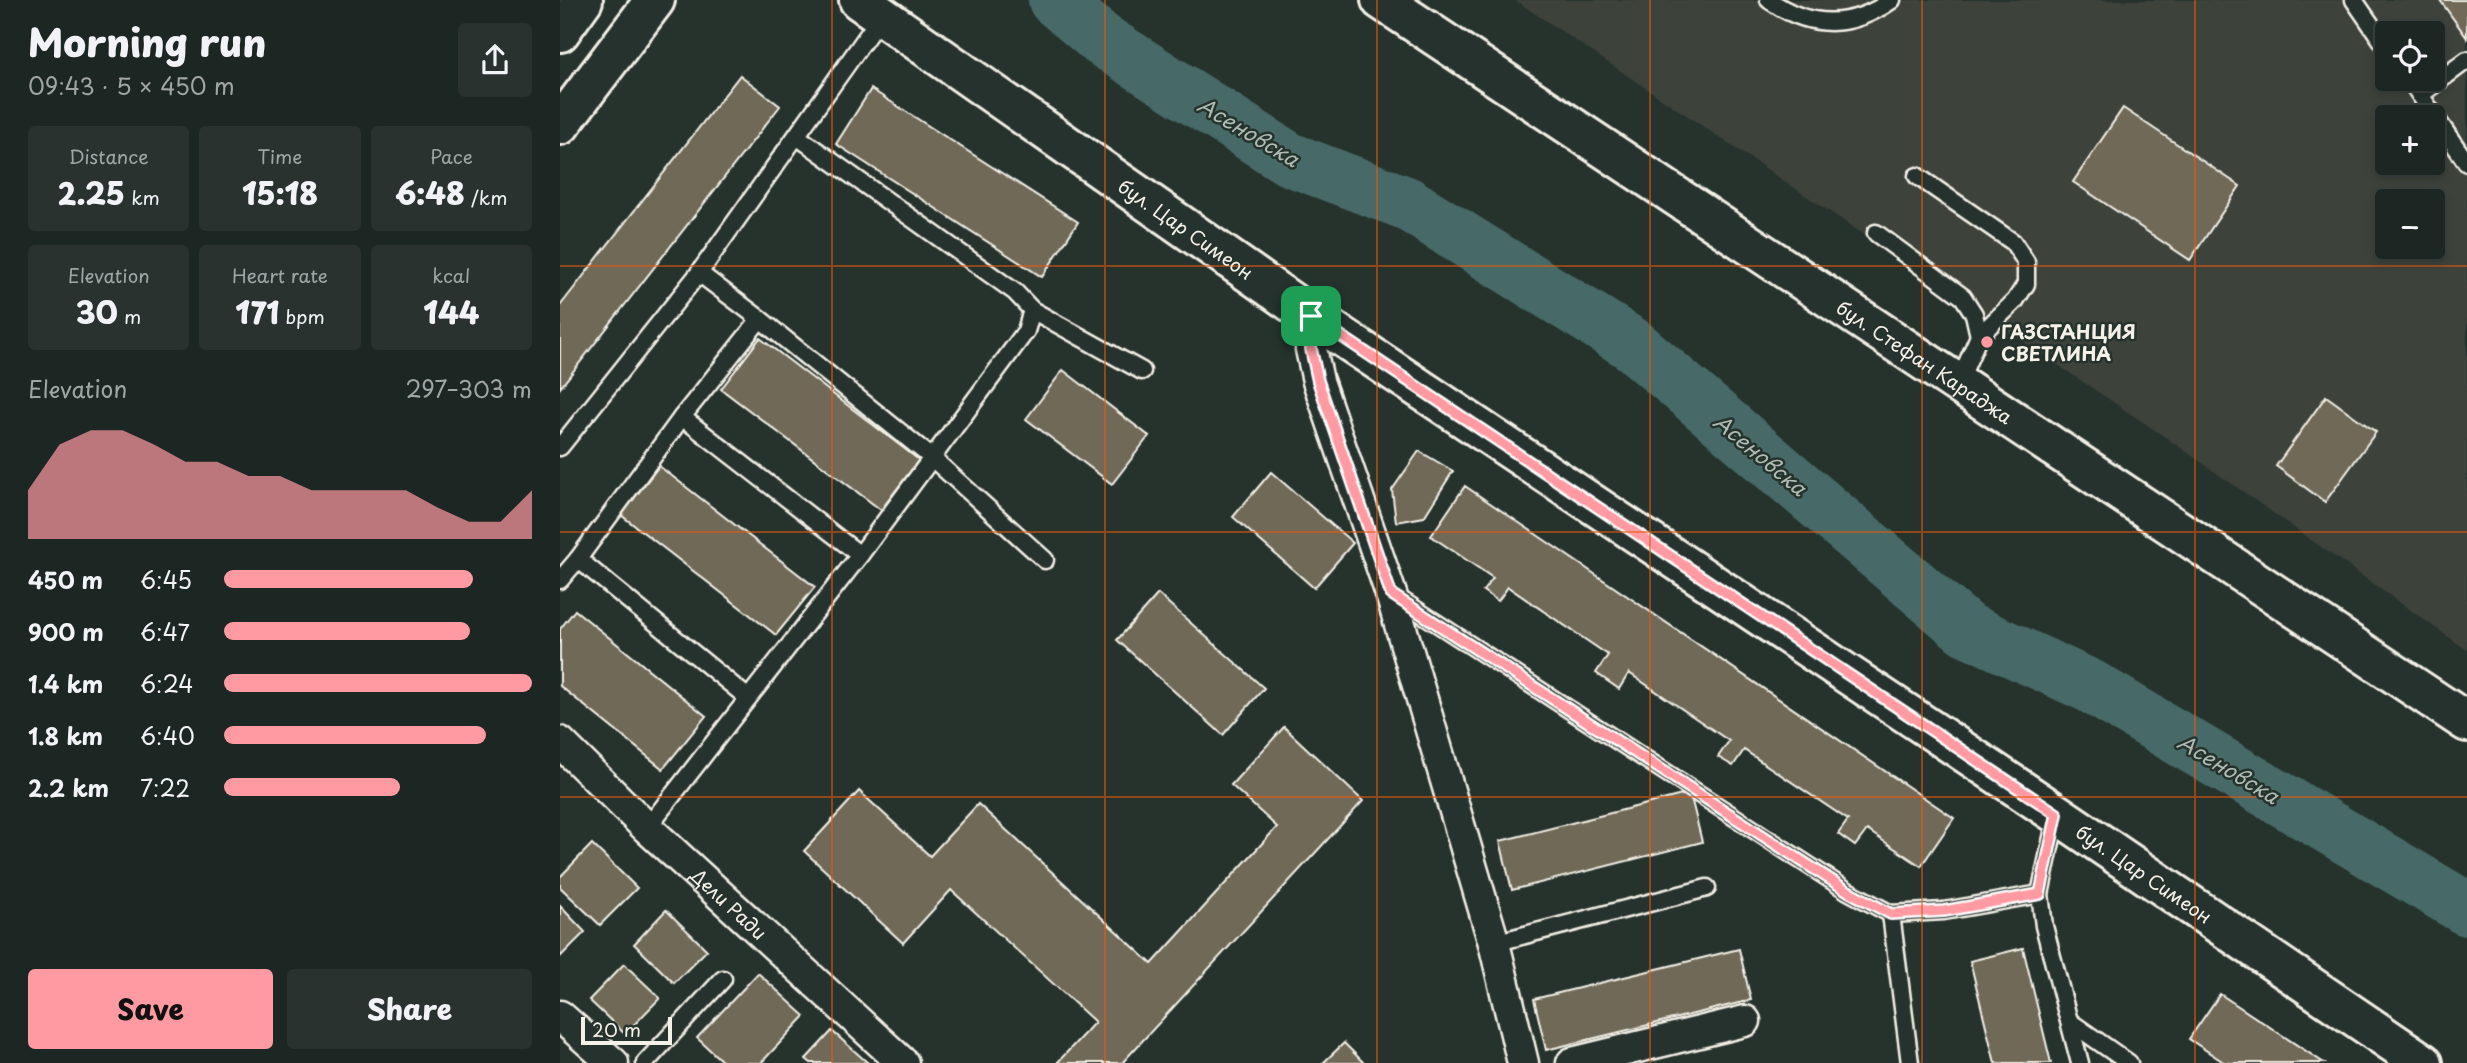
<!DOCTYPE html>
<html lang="en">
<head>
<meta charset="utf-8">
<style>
  :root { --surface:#1c2622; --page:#29322f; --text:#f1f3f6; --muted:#a0a5a5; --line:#3a4340; --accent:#ff9aa2 }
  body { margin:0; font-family:"Playpen Sans",sans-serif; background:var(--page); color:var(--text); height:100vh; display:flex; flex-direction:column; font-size:26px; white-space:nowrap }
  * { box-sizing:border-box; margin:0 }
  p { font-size:23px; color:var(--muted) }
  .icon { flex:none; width:38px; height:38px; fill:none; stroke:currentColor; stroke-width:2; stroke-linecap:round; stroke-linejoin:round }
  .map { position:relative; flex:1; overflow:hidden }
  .drawer { display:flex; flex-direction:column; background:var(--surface); width:560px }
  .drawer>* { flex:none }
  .tools { position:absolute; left:1815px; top:21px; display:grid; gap:14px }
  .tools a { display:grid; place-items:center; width:70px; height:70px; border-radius:7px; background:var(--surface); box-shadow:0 4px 10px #0003,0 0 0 2px var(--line); font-size:35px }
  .scale { position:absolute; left:21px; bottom:18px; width:91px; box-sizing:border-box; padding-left:7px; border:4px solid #f4f1e8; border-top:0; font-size:19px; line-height:24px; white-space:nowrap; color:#f4f1e8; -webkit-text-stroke:5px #26332d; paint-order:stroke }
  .pin { position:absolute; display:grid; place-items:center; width:60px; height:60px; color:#fff; margin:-30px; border-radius:14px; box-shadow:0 4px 10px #0006 }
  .round { display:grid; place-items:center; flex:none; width:74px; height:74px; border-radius:7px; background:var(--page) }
  .headline { display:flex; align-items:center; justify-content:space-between; height:119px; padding:0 28px }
  h1 { font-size:38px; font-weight:800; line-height:52px }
  .stats { display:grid; grid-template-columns:repeat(3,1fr); gap:10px; height:119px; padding:7px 28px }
  .stats div { display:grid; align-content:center; border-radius:7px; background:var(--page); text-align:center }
  .stats b { font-size:30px; font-weight:800 }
  .stats small { font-size:19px; font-weight:400 }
  .stats p { font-size:19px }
  .chart { height:196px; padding:14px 28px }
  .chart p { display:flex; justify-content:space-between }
  .chart svg { width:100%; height:126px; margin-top:7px; fill:var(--accent); opacity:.7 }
  .action { display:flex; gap:14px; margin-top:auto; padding:14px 28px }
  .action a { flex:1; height:80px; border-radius:7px; background:var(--accent); color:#111; font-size:28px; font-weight:800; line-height:80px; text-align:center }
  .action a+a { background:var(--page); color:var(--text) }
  ul { padding:0 28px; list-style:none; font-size:23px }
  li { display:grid; grid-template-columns:112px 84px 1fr; align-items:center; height:52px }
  li i { height:18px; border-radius:9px; background:var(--accent) }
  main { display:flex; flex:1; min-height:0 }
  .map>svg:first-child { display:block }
  .built { fill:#3c433a; fill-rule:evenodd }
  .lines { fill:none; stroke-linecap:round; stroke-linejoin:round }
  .river { stroke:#476b69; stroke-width:54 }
  .building { fill:#706958; stroke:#f4f1e8; stroke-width:2 }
  .service-casing { stroke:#f4f1e8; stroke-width:21 }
  .minor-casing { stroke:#f4f1e8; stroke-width:35 }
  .secondary-casing { stroke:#f4f1e8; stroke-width:44 }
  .service { stroke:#26332d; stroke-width:16 }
  .minor { stroke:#26332d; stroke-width:30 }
  .secondary { stroke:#26332d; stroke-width:38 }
  .route-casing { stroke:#fff; stroke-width:14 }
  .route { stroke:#ff9aa2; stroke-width:9 }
  .grid { fill:none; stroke:#e8590c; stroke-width:2; stroke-opacity:0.55 }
  .poi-dot { fill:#ff9aa2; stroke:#26332d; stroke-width:2.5 }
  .labels { text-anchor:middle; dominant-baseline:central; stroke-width:5; stroke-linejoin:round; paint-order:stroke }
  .street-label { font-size:19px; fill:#f4f1e8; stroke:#26332d }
  .poi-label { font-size:19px; font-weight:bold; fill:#f4f1e8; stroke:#26332d; text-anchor:start }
  .water-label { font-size:21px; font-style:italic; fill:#afbbb5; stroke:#26332d }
</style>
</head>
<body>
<main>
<section class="drawer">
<div class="headline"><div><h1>Morning run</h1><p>09:43 · 5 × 450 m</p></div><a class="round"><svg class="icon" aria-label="share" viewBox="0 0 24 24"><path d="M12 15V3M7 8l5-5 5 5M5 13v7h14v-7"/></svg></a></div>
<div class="stats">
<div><p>Distance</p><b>2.25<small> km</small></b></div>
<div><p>Time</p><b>15:18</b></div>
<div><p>Pace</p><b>6:48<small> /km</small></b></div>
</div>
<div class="stats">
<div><p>Elevation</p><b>30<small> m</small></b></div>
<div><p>Heart rate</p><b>171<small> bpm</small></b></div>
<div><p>kcal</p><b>144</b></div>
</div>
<div class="chart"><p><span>Elevation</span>297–303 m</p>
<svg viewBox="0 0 160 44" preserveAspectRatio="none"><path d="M0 44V27L10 11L20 6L30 6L40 11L50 17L60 17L70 22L80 22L90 27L100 27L110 27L120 27L130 33L140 38L150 38L160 27V44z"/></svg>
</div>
<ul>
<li><b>450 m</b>6:45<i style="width:81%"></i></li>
<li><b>900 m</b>6:47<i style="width:80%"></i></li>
<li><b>1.4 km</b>6:24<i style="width:100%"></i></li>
<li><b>1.8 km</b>6:40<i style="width:85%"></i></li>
<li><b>2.2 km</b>7:22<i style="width:57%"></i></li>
</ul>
<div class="action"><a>Save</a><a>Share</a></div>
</section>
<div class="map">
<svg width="1907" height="1063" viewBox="0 0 1907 1063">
  <rect width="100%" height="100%" fill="#26332d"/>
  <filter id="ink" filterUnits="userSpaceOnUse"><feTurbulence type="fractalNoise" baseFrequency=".0143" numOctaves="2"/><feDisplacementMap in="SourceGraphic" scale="14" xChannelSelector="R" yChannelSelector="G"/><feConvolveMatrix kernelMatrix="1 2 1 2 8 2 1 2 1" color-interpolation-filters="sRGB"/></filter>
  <g filter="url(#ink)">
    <path class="built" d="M955,0H1907V650L1614,443ZM1827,33H1872V79H1827ZM1827,117H1872V163H1827ZM1827,201H1872V247H1827Z"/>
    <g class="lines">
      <path class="river" d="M495,0L542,40L729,159L846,203L1072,344L1406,629L1530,686L1907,909"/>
    </g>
    <g class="building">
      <path d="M1880,0H1907V38Z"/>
      <path d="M180,75L220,106L0,388V306Z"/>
      <path d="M311,89L518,222L482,277L276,144Z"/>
      <path d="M1563,108L1680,186L1630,260L1513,182Z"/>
      <path d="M200,338L359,460L321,510L161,389Z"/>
      <path d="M503,370L589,436L552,484L466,419Z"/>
      <path d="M1766,396L1816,432L1765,502L1716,466Z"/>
      <path d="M859,451L893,471L864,517L836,522L832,490Z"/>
      <path d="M99,466L255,587L216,635L61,515Z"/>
      <path d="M711,472L793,543L754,588L673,517Z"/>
      <path d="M905,486L1394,818L1361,866L1307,830L1295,846L1278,834L1288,820L1184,750L1173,766L1158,757L1169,741L1069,673L1059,689L1036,673L1048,655L948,587L938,601L923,591L933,578L871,536Z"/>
      <path d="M598,594L704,688L663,735L557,640Z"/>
      <path d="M15,610L146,716L103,769L0,686V629Z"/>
      <path d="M724,727L803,801L562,1063H497L535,1022L391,890L343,943L244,851L299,791L370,856L418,804L592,964L717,827L671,785Z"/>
      <path d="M1130,793L1142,842L952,890L940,841Z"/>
      <path d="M32,844L77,888L40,925L0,887V877Z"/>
      <path d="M0,906L25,932L0,957Z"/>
      <path d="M106,910L147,950L114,983L74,944Z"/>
      <path d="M1463,948L1491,1063H1435L1410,961Z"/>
      <path d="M1179,949L1191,1000L986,1050L974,999Z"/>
      <path d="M64,964L100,998L65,1034L29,1000Z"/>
      <path d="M198,973L245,1016L201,1063H164L137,1038Z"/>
      <path d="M1660,994L1764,1063H1665L1629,1039Z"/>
      <path d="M272,1031L308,1063H251L246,1059Z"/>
      <path d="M784,1043L804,1063H763Z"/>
    </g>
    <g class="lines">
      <g class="service-casing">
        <g id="service">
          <path d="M1209,0C1250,29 1291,29 1332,0"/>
          <path d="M1794,0L1827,48"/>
          <path d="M1849,79L1860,95L1907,60"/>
          <path d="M1860,95L1907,163"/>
          <path d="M238,137L455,292L472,310L582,371"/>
          <path d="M1357,176L1453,242L1466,262V284L1455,301L1419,336L1398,384"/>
          <path d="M1316,233L1403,297L1414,314L1419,336"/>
          <path d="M139,273L200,319L371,457L485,560"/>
          <path d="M200,319L122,417L300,555"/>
          <path d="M0,447L139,273L322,15"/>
          <path d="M18,559L122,417"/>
          <path d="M0,580L18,559L188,698"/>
          <path d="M832,594L1288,891L1331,914L1384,911L1480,894"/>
          <path d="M1497,814L1480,894L1484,926L1520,1063"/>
          <path d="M87,828L300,555L466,331L472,310"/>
          <path d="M1331,914L1350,1063"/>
          <path d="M934,943L1147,888"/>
          <path d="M1509,1021L1569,1063"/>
          <path d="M85,1063L163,979"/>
        </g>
      </g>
      <g class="minor-casing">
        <g id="minor">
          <path d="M751,316V349L758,381L831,594L934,943L963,1063"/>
          <path id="s1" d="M0,742L87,828L343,1063"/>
          <path d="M0,1016L53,1063"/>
          <path d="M1012,1063L1185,1021"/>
        </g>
      </g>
      <g class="secondary-casing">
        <g id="secondary">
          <path id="s2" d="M299,0L751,316L1497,814L1863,1063"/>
          <path id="s3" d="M821,0L1907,722"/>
          <path d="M0,32L23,0"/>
          <path d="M0,125L95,0"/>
        </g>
      </g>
      <use href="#service" class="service"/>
      <use href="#minor" class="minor"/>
      <use href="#secondary" class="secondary"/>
    </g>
  </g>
  <g class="lines" filter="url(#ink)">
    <g class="route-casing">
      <path id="route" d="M751,316L1497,814L1480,894L1384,911L1331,914L1288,891L831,594L758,381L751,349Z"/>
    </g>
    <use href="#route" class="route"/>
  </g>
  <path class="grid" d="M272,0V1063M545,0V1063M817,0V1063M1090,0V1063M1362,0V1063M1635,0V1063M0,266H1907M0,532H1907M0,797H1907"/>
  <circle class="poi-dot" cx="1427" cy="342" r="7"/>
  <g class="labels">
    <g class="street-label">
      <text stroke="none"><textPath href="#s2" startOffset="399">бул. Цар Симеон</textPath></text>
      <text stroke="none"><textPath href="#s3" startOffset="653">бул. Стефан Караджа</textPath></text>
      <text stroke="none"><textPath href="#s2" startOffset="1554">бул. Цар Симеон</textPath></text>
      <text stroke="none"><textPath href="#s1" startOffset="234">Дели Ради</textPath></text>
    </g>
    <g class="poi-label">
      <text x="1441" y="331">ГАЗСТАНЦИЯ<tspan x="1441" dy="22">СВЕТЛИНА</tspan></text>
    </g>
    <g class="water-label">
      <text transform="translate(689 131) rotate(31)">Асеновска</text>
      <text transform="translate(1201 454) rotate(40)">Асеновска</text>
      <text transform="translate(1669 768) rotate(31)">Асеновска</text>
    </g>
  </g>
</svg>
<div class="tools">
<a><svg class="icon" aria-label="locate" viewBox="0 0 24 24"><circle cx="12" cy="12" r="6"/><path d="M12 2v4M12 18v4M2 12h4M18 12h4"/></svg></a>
<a>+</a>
<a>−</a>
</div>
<div class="scale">20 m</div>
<div class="pin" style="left:751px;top:316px;background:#1e9e55"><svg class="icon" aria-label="arrive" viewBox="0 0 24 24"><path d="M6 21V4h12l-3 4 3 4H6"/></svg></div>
</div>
</main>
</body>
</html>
